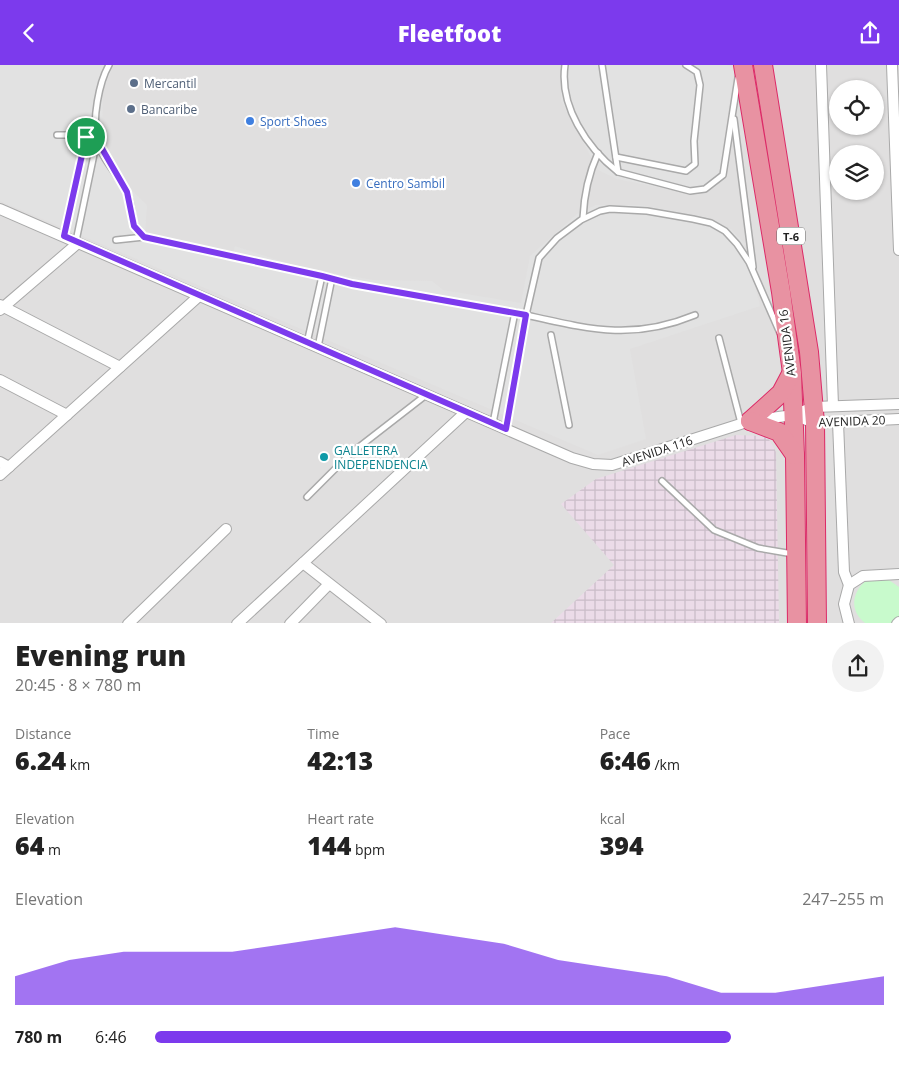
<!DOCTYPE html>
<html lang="en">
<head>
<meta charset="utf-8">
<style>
  :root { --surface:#fff; --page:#f2f2f2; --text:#222; --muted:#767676; --accent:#7c3aed }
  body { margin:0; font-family:"Open Sans",sans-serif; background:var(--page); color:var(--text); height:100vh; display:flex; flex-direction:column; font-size:19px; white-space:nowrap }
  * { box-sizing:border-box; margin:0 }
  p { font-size:16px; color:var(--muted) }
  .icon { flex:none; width:28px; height:28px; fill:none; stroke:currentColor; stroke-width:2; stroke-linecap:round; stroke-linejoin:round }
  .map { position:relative; height:558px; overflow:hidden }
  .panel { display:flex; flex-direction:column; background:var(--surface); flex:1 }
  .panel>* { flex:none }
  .buttons { position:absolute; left:829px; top:15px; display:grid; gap:10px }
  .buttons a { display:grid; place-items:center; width:55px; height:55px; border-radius:50%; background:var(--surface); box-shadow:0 1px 4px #0004; font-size:25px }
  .pin { position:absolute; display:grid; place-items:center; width:42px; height:42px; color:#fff; margin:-21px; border:2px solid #fff; border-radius:50%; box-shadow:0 1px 5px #0007 }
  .round { display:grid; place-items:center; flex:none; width:52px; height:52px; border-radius:26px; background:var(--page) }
  .summary { display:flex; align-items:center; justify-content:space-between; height:85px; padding:0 15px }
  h1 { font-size:28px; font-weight:800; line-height:38px }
  .stats { display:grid; grid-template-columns:repeat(3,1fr); gap:8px; height:85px; padding:5px 15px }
  .stats div { display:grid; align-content:center }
  .stats b { font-size:25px; font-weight:800 }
  .stats small { font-size:14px; font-weight:400 }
  .stats p { font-size:14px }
  .chart { height:140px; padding:10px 15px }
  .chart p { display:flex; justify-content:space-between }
  .chart svg { width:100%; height:90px; margin-top:5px; fill:var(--accent); opacity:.7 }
  ul { padding:0 15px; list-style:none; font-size:16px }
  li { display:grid; grid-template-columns:80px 60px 1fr; align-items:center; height:38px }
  li i { height:12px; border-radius:6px; background:var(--accent) }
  header { display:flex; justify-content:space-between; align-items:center; height:65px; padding:0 15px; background:var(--accent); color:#fff; font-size:22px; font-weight:800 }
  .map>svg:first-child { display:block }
  .residential { fill:#e0dfdf; fill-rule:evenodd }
  .industrial { fill:url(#industrial-grid) }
  .park { fill:#c8facc }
  .parking { fill:#e2e2e2 }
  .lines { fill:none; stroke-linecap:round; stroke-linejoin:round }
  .lane-casing { stroke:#a9a9a9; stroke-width:8 }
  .street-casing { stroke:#a9a9a9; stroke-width:12 }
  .highway-casing { stroke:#dc2a67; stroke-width:20 }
  .lane { stroke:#fff; stroke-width:5 }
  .street { stroke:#fff; stroke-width:10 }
  .highway { stroke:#e892a2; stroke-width:18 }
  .route-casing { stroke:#fff; stroke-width:10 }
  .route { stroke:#7c3aed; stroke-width:6 }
  .service-dot { fill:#5c6f8a; stroke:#fff; stroke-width:2 }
  .shop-dot { fill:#3f7fe0; stroke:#fff; stroke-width:2 }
  .culture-dot { fill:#0f9aa8; stroke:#fff; stroke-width:2 }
  .labels { text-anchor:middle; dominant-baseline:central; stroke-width:4.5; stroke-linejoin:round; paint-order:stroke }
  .shield { fill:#fff; stroke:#646464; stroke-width:1 }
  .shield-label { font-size:11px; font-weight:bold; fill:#222 }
  .service-label { font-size:12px; fill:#4e5e75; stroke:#fff; text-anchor:start }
  .shop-label { font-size:12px; fill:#366cbe; stroke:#fff; text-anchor:start }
  .street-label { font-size:12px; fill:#222; stroke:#fff }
  .culture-label { font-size:12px; fill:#0d838f; stroke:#fff; text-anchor:start }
</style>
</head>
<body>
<header><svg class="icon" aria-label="back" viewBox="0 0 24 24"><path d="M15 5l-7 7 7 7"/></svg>Fleetfoot<svg class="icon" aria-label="share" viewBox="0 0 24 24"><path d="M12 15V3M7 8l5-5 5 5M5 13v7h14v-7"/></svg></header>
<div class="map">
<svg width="899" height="559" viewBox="0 0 899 559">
  <defs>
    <pattern id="industrial-grid" width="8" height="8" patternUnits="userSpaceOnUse" patternTransform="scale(1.25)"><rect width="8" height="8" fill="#ebdbe8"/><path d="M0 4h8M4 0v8" fill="none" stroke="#c9bcc7"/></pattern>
  </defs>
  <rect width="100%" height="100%" fill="#f2efe9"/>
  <path class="residential" d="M0,0H899V558H0ZM838,24H875V61H838ZM838,89H875V126H838Z"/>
  <path class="industrial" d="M736,370L767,371L776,387L779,558L550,559L614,500L561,439L596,414Z"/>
  <path class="park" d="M870,513H886L899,522V553L893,558H865C848,545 852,524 870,513Z"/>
  <g class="parking">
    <path d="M0,0H114L103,24L102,71L119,113L147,140L145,169L233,188L235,181L299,202L373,215L432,216L443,225L521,238L530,191L577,149L596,140H640L707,152L731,164L744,178L760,241L630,284L646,374L598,390L0,136Z"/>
    <path d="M561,0H727L735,2L717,121L696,130L617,114L598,105L561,36Z"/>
  </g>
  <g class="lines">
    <g class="lane-casing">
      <g id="lane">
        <path d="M109,0C99,17 92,55 97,75C101,94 119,110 127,128C135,144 128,161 144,172L322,211L352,219L526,250L539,193L557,173L581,155L600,146L610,144L647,146L693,154L711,158L725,166L737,179L749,197L780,268"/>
        <path d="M565,0C559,41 587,83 618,107L690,126L705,124L723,110L738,13"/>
        <path d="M602,0L618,107"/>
        <path d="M734,54L753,202"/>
        <path d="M57,70H77L97,75L76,176"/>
        <path d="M616,92L686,106L695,99L694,76L700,20L697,7L686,0"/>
        <path d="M583,153C584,130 588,110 598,88"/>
        <path d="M64,171L86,72"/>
        <path d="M116,175L144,172"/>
        <path d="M551,270L569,360"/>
        <path d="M719,273L741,358"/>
        <path d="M307,278L322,211"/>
        <path d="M318,282L332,213"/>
        <path d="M493,358L515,247"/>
        <path d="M506,364L526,250C589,264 632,276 695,250"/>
        <path d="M662,416L714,465L758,483L793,489"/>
        <path d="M307,432L350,389L426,330"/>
      </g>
    </g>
    <g class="street-casing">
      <g id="street">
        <path d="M821,0L833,341"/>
        <path d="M892,0L899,185"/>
        <path d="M0,144L572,393L593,399L612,400L750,356L793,350L814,342L899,339"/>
        <path d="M0,240L120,302"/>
        <path d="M0,245L78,178"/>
        <path d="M0,315L67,350"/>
        <path d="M793,350L815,358L899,354"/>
        <path d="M838,357L844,507L849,520"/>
        <path d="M0,397L9,402"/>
        <path d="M0,410L199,231"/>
        <path d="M303,498L381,559"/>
        <path d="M128,559L226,464"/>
        <path d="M237,559L466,347"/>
        <path d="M290,559L329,519"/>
        <path d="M849,559L844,539L849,520L863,511L899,509"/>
        <path d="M897,559L899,557"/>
      </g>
    </g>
    <g class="highway-casing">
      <g id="highway">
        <path d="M743,0L781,227L792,308L795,391L797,559"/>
        <path d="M763,0L809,287L815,358L817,559"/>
        <path d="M750,356L781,328L791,309"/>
        <path d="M750,356L779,367L795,390"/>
      </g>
    </g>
    <use href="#lane" class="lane"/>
    <use href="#street" class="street"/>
    <use href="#highway" class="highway"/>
  </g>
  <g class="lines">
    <g class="route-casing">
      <path id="route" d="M86,72L97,75L127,127L134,161L144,172L322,211L352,219L526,250L506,364L64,171Z"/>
    </g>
    <use href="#route" class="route"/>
  </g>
  <g class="service-dot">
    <circle cx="134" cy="18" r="5"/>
    <circle cx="131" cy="44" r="5"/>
  </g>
  <g class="shop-dot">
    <circle cx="250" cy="56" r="5"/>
    <circle cx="356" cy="118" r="5"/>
  </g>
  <circle class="culture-dot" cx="324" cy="392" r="5"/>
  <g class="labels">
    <rect class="shield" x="777" y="162.5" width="28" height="17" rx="4"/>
    <g class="shield-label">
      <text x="791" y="171">T-6</text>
    </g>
    <g class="service-label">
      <text x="144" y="18">Mercantil</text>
      <text x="141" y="44">Bancaribe</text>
    </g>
    <g class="shop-label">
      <text x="260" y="56">Sport Shoes</text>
      <text x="366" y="118">Centro Sambil</text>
    </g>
    <g class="street-label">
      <text transform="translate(787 278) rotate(-97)">AVENIDA 16</text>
      <text transform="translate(852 356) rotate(-2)">AVENIDA 20</text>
      <text transform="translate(657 386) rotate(-18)">AVENIDA 116</text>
    </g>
    <g class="culture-label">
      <text x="334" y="385">GALLETERA<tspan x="334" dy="14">INDEPENDENCIA</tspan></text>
    </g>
  </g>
</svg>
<div class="buttons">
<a><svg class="icon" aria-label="locate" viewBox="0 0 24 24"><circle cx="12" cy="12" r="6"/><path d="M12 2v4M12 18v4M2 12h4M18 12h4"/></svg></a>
<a><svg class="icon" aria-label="layers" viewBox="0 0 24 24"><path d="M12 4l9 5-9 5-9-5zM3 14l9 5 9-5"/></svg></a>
</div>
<div class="pin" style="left:86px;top:72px;background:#1e9e55"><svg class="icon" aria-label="arrive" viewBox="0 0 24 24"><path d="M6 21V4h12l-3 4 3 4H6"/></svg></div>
</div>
<section class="panel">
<div class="summary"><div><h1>Evening run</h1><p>20:45 · 8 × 780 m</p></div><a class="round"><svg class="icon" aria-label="share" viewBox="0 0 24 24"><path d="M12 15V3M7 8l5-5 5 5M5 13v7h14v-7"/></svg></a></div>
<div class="stats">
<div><p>Distance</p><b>6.24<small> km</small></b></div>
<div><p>Time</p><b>42:13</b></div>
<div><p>Pace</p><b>6:46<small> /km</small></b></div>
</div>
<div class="stats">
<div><p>Elevation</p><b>64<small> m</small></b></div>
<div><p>Heart rate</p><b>144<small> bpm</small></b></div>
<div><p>kcal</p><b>394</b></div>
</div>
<div class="chart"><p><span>Elevation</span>247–255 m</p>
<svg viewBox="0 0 160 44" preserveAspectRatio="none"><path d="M0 44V30L10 22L20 18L30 18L40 18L50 14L60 10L70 6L80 10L90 14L100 22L110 26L120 30L130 38L140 38L150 34L160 30V44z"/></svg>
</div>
<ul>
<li><b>780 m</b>6:46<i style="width:79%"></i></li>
</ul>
</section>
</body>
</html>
